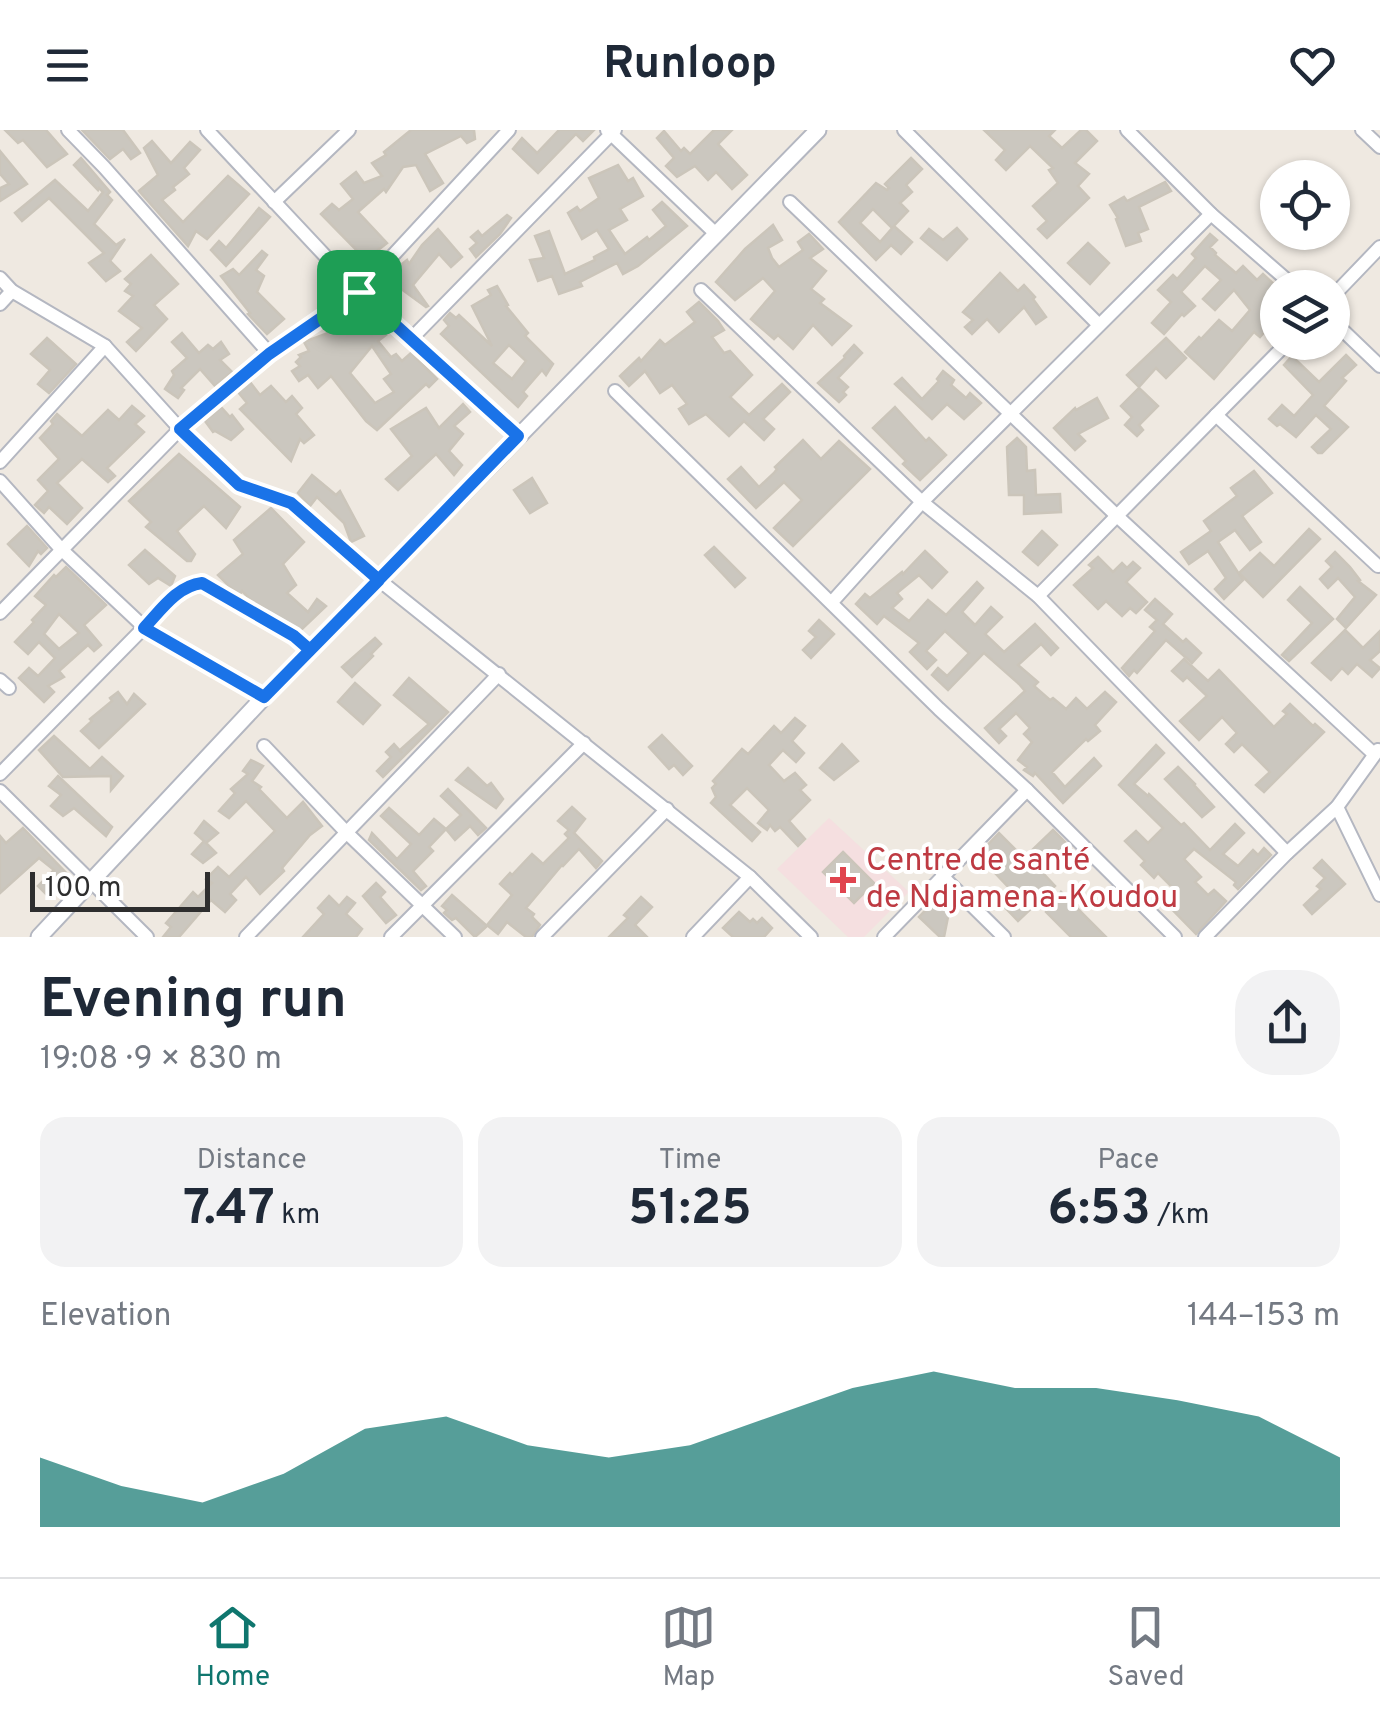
<!DOCTYPE html>
<html lang="en">
<head>
<meta charset="utf-8">
<style>
  :root { --surface:#fff; --page:#f2f2f3; --text:#1f2937; --muted:#747a83; --line:#e0e1e3; --accent:#0f766e }
  body { margin:0; font-family:Overpass,sans-serif; background:var(--page); color:var(--text); height:100vh; display:flex; flex-direction:column; font-size:38px; white-space:nowrap }
  * { box-sizing:border-box; margin:0 }
  p { font-size:32px; color:var(--muted) }
  .icon { flex:none; width:55px; height:55px; fill:none; stroke:currentColor; stroke-width:2; stroke-linecap:round; stroke-linejoin:round }
  .map { position:relative; height:807px; overflow:hidden }
  .sheet { display:flex; flex-direction:column; background:var(--surface); flex:1 }
  .sheet>* { flex:none }
  .tools { position:absolute; left:1260px; top:30px; display:grid; gap:20px }
  .tools a { display:grid; place-items:center; width:90px; height:90px; border-radius:50%; background:var(--surface); box-shadow:0 2px 8px #0004; font-size:50px }
  .scale { position:absolute; left:30px; bottom:25px; width:180px; box-sizing:border-box; padding-left:10px; border:5px solid #2e2e2e; border-top:0; font-size:28px; line-height:35px; white-space:nowrap; color:#2e2e2e; -webkit-text-stroke:8px #fff; paint-order:stroke }
  .pin { position:absolute; display:grid; place-items:center; width:85px; height:85px; color:#fff; margin:-42px; border-radius:20px; box-shadow:0 5px 15px #0006 }
  .round { display:grid; place-items:center; flex:none; width:105px; height:105px; border-radius:40px; background:var(--page) }
  .overview { display:flex; align-items:center; justify-content:space-between; height:170px; padding:0 40px }
  h1 { font-size:55px; font-weight:700; line-height:75px }
  .metrics { display:grid; grid-template-columns:repeat(3,1fr); gap:15px; height:170px; padding:10px 40px }
  .metrics div { display:grid; align-content:center; border-radius:25px; background:var(--page); text-align:center }
  .metrics b { font-size:50px; font-weight:700 }
  .metrics small { font-size:28px; font-weight:400 }
  .metrics p { font-size:28px }
  .chart { height:280px; padding:20px 40px }
  .chart p { display:flex; justify-content:space-between }
  .chart svg { width:100%; height:180px; margin-top:10px; fill:var(--accent); opacity:.7 }
  header { display:flex; justify-content:space-between; align-items:center; height:130px; padding:0 40px; background:var(--surface); font-size:45px; font-weight:700 }
  .tabs { display:flex; justify-content:space-around; align-items:center; height:140px; border-top:2px solid var(--line); background:var(--surface); font-size:28px; color:var(--muted) }
  .tabs a { display:grid; justify-items:center; gap:5px }
  .tabs .selected { color:var(--accent) }
  .map>svg:first-child { display:block }
  .medical { fill:#f5dfe0 }
  .building { fill:#cbc7bf; stroke:#cbc5ba; stroke-width:2.5; fill-rule:evenodd }
  .lines { fill:none; stroke-linecap:round; stroke-linejoin:round }
  .minor-casing { stroke:#b4b7c1; stroke-width:16 }
  .tertiary-casing { stroke:#b4b7c1; stroke-width:19 }
  .minor { stroke:#fff; stroke-width:12 }
  .tertiary { stroke:#fff; stroke-width:15 }
  .route-casing { stroke:#fff; stroke-width:20 }
  .route { stroke:#1a73e8; stroke-width:12 }
  .health-dot { fill:#e0444e; stroke:#fff; stroke-width:4 }
  .labels { text-anchor:middle; dominant-baseline:central; stroke-width:8; stroke-linejoin:round; paint-order:stroke }
  .health-label { font-size:32px; fill:#be3a42; stroke:#fff; text-anchor:start }
</style>
</head>
<body>
<header><svg class="icon" aria-label="menu" viewBox="0 0 24 24"><path d="M4 6h16M4 12h16M4 18h16"/></svg>Runloop<svg class="icon" aria-label="heart" viewBox="0 0 24 24"><path d="M12 20l-8-8c-3-5 5-10 8-4 3-6 11-1 8 4z"/></svg></header>
<div class="map">
<svg width="1380" height="807" viewBox="0 0 1380 807">
  <rect width="100%" height="100%" fill="#efe9e1"/>
  <path class="medical" d="M829,688L909,762L864,807H848L777,739Z"/>
  <g class="building">
    <path d="M5,0H46L67,24L47,37L23,10L18,13Z"/>
    <path d="M82,0H123L140,23L131,29L123,19L110,29Z"/>
    <path d="M411,0H474L475,9L467,13L461,6L425,24L443,53L430,61L416,35L403,37L386,62L384,59L358,82L387,113L373,124L377,128L371,135L321,84L332,74L339,80L353,69L341,54L356,42L364,53L382,46L372,33L386,25L384,22Z"/>
    <path d="M559,0H594L583,11L576,4L538,43L513,19L522,8L537,23Z"/>
    <path d="M714,0H732L718,14L747,45L732,59L716,42L708,50L695,36L677,47L666,36L674,28L657,8L664,1L681,21L684,18L690,24Z"/>
    <path d="M984,0H1055L1049,6L1062,18L1081,0H1086L1097,11L1075,33L1089,44L1078,56L1089,68L1047,108L1038,99L1047,91L1033,76L1058,53L1049,40L1053,38L1030,16L1006,40L996,30L1005,20Z"/>
    <path d="M152,11L171,33L190,12L200,20L184,38L189,44L173,57L175,60L162,70L183,92L228,46L249,64L207,109L196,101L188,116L139,61L158,45L144,18Z"/>
    <path d="M0,21L27,54L0,71V58L9,54L0,44Z"/>
    <path d="M81,28L110,62L107,65L112,70L94,94L116,115L125,109L110,131L120,141L106,151L89,133L104,123L49,68L22,91L15,83L55,50L88,81L103,62L99,58L98,60L74,35Z"/>
    <path d="M911,28L922,39L906,55L912,62L900,73L908,81L892,98L873,79L860,93L880,112L894,96L912,112L901,124L891,115L876,130L839,92L876,53L887,60L889,58L885,54Z"/>
    <path d="M618,35L628,51L633,48L643,66L620,79L627,90L609,100L625,124L647,107L649,110L666,96L653,80L662,72L687,96L638,136L623,144L617,133L580,152L582,156L559,164L552,146L538,151L530,130L544,128L535,106L549,101L565,144L595,130L594,127L609,119L597,100L582,109L568,83L577,77L580,81L599,68L589,48Z"/>
    <path d="M1165,52L1171,61L1139,77L1148,99L1138,103L1141,111L1126,116L1116,89L1118,88L1110,75L1124,67L1127,71Z"/>
    <path d="M259,78L270,87L226,136L211,120L219,111L226,118Z"/>
    <path d="M507,85L511,88L500,104L476,127L470,119L477,113L471,107L478,101L482,106Z"/>
    <path d="M773,95L782,110L768,118L772,128L779,137L803,120L798,112L809,104L823,119L810,128L826,141L811,159L824,169L820,173L851,196L832,215L813,195L793,219L778,205L774,209L751,189L775,161L763,148L735,170L716,152L745,119Z"/>
    <path d="M957,98L967,109L947,130L921,108L929,99L943,110Z"/>
    <path d="M438,99L462,127L451,137L439,124L413,155L428,176L426,177L389,150L397,138L407,130L409,134L422,115Z"/>
    <path d="M1210,104L1217,110L1210,117L1216,123L1215,125L1236,143L1243,136L1257,150L1263,144L1278,158L1277,188L1260,207L1254,202L1214,249L1185,222L1199,207L1201,209L1219,190L1232,201L1250,180L1234,160L1215,180L1203,169L1221,150L1205,136L1181,162L1195,176L1184,186L1182,184L1164,204L1152,193L1171,172L1158,160L1173,145L1177,149L1196,128L1192,124Z"/>
    <path d="M1088,113L1109,133L1090,154L1068,133Z"/>
    <path d="M262,121L267,125L256,140L264,146L257,162L284,189L267,204L248,184L250,183L221,146L233,139L239,145Z"/>
    <path d="M151,125L178,154L154,175L167,189L136,221L127,212L142,198L119,181L133,166L125,161L131,154L125,149Z"/>
    <path d="M1000,143L1018,161L1024,155L1035,167L1033,169L1046,187L1036,194L1024,177L999,202L987,189L972,204L965,197L973,190L963,182Z"/>
    <path d="M497,156L508,175L506,176L528,203L525,206L553,234L546,245L542,240L523,262L527,266L518,277L441,204L449,196L444,190L450,183L456,188L459,185L492,216L472,176L491,165L488,160ZM509,215L526,231L512,249L493,233Z"/>
    <path d="M699,172L718,191L724,200L712,207L724,223L730,221L752,245L730,267L749,285L782,254L790,262L763,289L774,299L764,310L744,291L729,306L706,284L689,294L679,279L687,274L672,255L660,263L645,241L629,256L620,246L639,228L641,231L660,210L665,215L695,192L687,182Z"/>
    <path d="M359,181L386,205L378,211L391,227L396,224L402,231L411,223L437,249L429,257L426,254L377,300L366,291L331,246L318,258L308,245L299,251L292,241L300,236L296,232L301,227L299,225L309,221L304,212L347,196L345,194ZM372,216L391,244L384,249L394,262L375,273L350,243Z"/>
    <path d="M182,203L199,223L208,215L213,219L221,212L229,224L220,230L232,242L215,256L200,239L181,258L184,260L178,268L165,259L174,245L172,241L187,228L172,212Z"/>
    <path d="M47,208L76,234L49,263L38,254L50,240L31,224Z"/>
    <path d="M1166,208L1186,228L1166,248L1156,238L1139,257L1127,245Z"/>
    <path d="M854,215L862,223L838,248L848,257L843,262L846,265L839,272L818,253L845,228L844,226Z"/>
    <path d="M1346,225L1356,235L1342,248L1346,251L1324,276L1348,297L1322,323H1318L1312,317L1331,299L1316,285L1296,307L1280,294L1277,296L1269,289L1282,275L1294,286L1313,265L1284,235L1292,226L1319,252Z"/>
    <path d="M943,241L954,250L951,255L966,268L970,263L981,273L964,289L947,274L932,289L895,254L902,248L922,269L939,251L937,249Z"/>
    <path d="M250,252L260,265L271,256L286,272L292,266L302,278L296,284L314,305L304,313L300,309L291,331L240,279L247,273L238,262Z"/>
    <path d="M1139,258L1158,276L1139,295L1143,300L1137,306L1125,295L1132,287L1121,276Z"/>
    <path d="M1097,268L1108,288L1078,304L1085,311L1075,320L1054,298L1075,278L1076,280Z"/>
    <path d="M463,274L470,282L454,296L463,304L449,321L462,335L454,345L436,324L398,360L386,349L412,326L391,299L426,278L439,298Z"/>
    <path d="M132,276L144,286L135,294L144,302L107,338L115,346L108,352L82,329L57,353L82,378L67,394L49,377L44,383L35,375L48,361L38,350L59,329L40,308L53,294L51,291L57,284L82,306L108,280L119,290Z"/>
    <path d="M221,277L230,287L232,285L243,299L231,310L215,301L213,302L205,291Z"/>
    <path d="M895,277L926,311L929,308L946,325L920,350L903,334L906,331L873,298Z"/>
    <path d="M1017,308L1026,317L1027,341L1035,340L1036,365L1060,364L1061,382L1024,384V365H1009L1007,317Z"/>
    <path d="M803,310L821,329L839,311L870,339L793,416L774,398L802,370L784,352L756,378L728,349L741,337L759,357L774,343L777,339L775,337Z"/>
    <path d="M179,324L240,377L226,398L204,376L177,401L195,424L191,431H187L146,397L151,392L129,371Z"/>
    <path d="M1254,341L1272,363L1242,386L1261,412L1250,420L1235,400L1218,412L1243,450L1224,469L1215,459L1226,448L1208,421L1189,434L1181,422L1211,401L1204,391L1237,366L1231,358Z"/>
    <path d="M312,345L336,365L340,361L364,406L351,412L344,393L317,367L310,376L298,363Z"/>
    <path d="M532,348L547,373L530,383L514,360Z"/>
    <path d="M271,378L304,412L283,434L296,455L287,463L308,482L317,469L326,476L301,500L252,471L242,461L240,464L231,458L218,445L243,424L234,410Z"/>
    <path d="M27,396L47,418L41,424L38,421L29,436L8,414Z"/>
    <path d="M1309,399L1320,409L1263,467L1239,443L1260,423L1274,436Z"/>
    <path d="M1042,401L1057,415L1038,435L1023,422Z"/>
    <path d="M714,417L745,448L735,457L705,425Z"/>
    <path d="M145,420L175,446L171,456L158,448L149,454L129,435Z"/>
    <path d="M925,421L947,442L932,458L919,445L897,463L902,469L892,478L909,491L928,470L946,485L977,452L983,458L962,482L975,495L991,477L1002,487L985,504L1004,522L1035,494L1058,518L1051,525L1041,514L1018,535L1038,552L1034,556L1050,570L1053,568L1066,579L1076,568L1087,579L1105,562L1116,572L1095,595L1100,601L1088,611L1086,609L1052,642L1065,657L1094,628L1101,636L1063,673L1035,643L1033,646L1024,640L1027,637L1018,630L1032,612L1024,604L1030,598L1016,583L999,599L1006,606L999,613L985,598L1025,561L1019,554L984,523L948,560L932,545L938,538L947,546L969,523L945,501L926,521L936,530L927,539L910,522L919,513L884,486L877,494L856,474L865,464L870,468L902,442L903,444Z"/>
    <path d="M1335,422L1350,437L1360,450L1358,451L1376,465L1346,498L1337,489L1355,467L1338,448L1328,458L1320,449L1332,437L1326,431Z"/>
    <path d="M1098,427L1113,442L1122,433L1127,438L1133,432L1140,438L1126,452L1147,472L1136,483L1130,478L1122,486L1106,471L1098,479L1074,455L1093,438L1089,435Z"/>
    <path d="M66,437L106,475L84,495L101,515L94,521L88,515L59,541L64,547L48,556L54,562L44,572L19,548L29,538L38,546L55,528L39,512L28,524L15,512L34,492L32,490L46,475L35,466L54,445L56,447ZM59,484L79,503L59,519L44,504Z"/>
    <path d="M1300,457L1333,489L1289,531L1282,525L1312,493L1288,470Z"/>
    <path d="M1155,469L1172,484L1163,494L1183,512L1186,509L1201,523L1192,533L1166,510L1137,543L1134,540L1129,546L1122,538L1155,501L1150,497L1157,490L1145,480Z"/>
    <path d="M819,490L834,504L811,528L803,520L816,507L809,501Z"/>
    <path d="M1345,500L1363,518L1380,501V521L1370,530L1380,538L1372,547L1357,534L1348,544L1342,538L1331,550L1312,533Z"/>
    <path d="M375,508L381,514L371,524L373,526L352,547L342,537Z"/>
    <path d="M1184,529L1208,551L1219,540L1274,597L1287,584L1283,581L1290,574L1313,596L1315,594L1324,602L1264,662L1256,655L1270,642L1242,614L1234,622L1226,614L1237,603L1222,587L1199,610L1180,591L1207,566L1187,547L1183,551L1172,541Z"/>
    <path d="M409,548L448,582L383,647L377,641L391,627L386,622L394,614L402,623L400,620L429,594L394,565Z"/>
    <path d="M355,553L380,575L363,594L338,572Z"/>
    <path d="M118,562L127,574L134,564L145,574L99,618L81,601L92,591L90,589L112,571L110,568Z"/>
    <path d="M795,588L805,596L792,611L804,623L796,632L783,620L769,635L784,651L795,643L806,655L800,660L810,670L789,691L805,709L798,716L780,697L775,701L770,695L767,700L758,693L769,680L747,658L730,675L760,702L752,711L711,673L716,667L712,658L716,654L713,651L742,619L748,624L774,596L781,603Z"/>
    <path d="M662,605L692,636L683,645L674,635L669,639L649,617Z"/>
    <path d="M54,606L90,639L102,627L123,646L111,660V646L63,647L39,620Z"/>
    <path d="M842,614L858,631L834,650L820,638Z"/>
    <path d="M1156,615L1164,623L1134,654L1148,666L1149,664L1181,695L1184,693L1210,720L1235,694L1244,703L1223,724L1238,736L1253,720L1258,725L1264,718L1271,725L1238,759L1234,755L1236,752L1194,719L1184,729L1201,747L1195,752L1208,765L1214,760L1226,771L1196,804L1161,768L1172,757L1158,743L1154,748L1141,735L1145,731L1125,711L1136,701L1148,713L1163,698L1119,655Z"/>
    <path d="M251,630L263,636L252,651L261,657L259,659L287,688L303,672L322,696L310,705L282,738L284,741L260,764L246,747L230,764L236,770L225,782L211,770L179,807H163L171,797L166,793L193,762L198,767L212,753L206,749L218,737L229,747L275,701L246,671L229,688L219,681L235,663L231,659L248,644L243,641Z"/>
    <path d="M1178,637L1195,654L1194,655L1214,677L1202,687L1165,649Z"/>
    <path d="M468,638L487,656L491,653L503,669L496,678L456,650Z"/>
    <path d="M58,646L112,697L106,706L74,678L63,686L51,676L61,665L49,656Z"/>
    <path d="M448,659L486,698L478,705L470,696L455,710L446,699L461,685L441,666Z"/>
    <path d="M572,677L585,689L574,703L602,731L596,738L579,719L563,736L562,735L526,778L534,784L532,787L540,795L532,807H526L507,792L498,804L487,795L512,765L500,754L510,743L512,745L532,724L543,734L569,708L565,704L569,700L558,691Z"/>
    <path d="M389,678L419,705L434,689L446,699L429,717L433,721L413,741L426,756L421,760L369,710L372,703L397,729L411,714L381,686Z"/>
    <path d="M204,691L218,703L206,713L216,723L203,733L192,724L204,711L195,703Z"/>
    <path d="M23,698L73,750L69,754L66,751L49,767L38,756L54,740L39,728L0,763V706L6,713Z"/>
    <path d="M1053,700L1068,715L1041,741L1055,756L1018,791L999,771L1011,760L978,725L999,703L1024,728Z"/>
    <path d="M843,722L874,753L854,773L823,742Z"/>
    <path d="M1322,730L1345,754L1312,784L1304,775L1321,759L1317,756L1325,748L1314,738Z"/>
    <path d="M376,753L385,762L380,767L396,785L386,793L363,766Z"/>
    <path d="M1061,762L1106,807H1071L1046,782Z"/>
    <path d="M452,765L487,796L475,807L456,788L452,790L444,783L447,780L442,776Z"/>
    <path d="M329,766L339,776L347,767L355,773L346,784L362,799L356,807H303L324,784L318,778Z"/>
    <path d="M939,766L950,777L944,807H940L919,787Z"/>
    <path d="M641,767L652,777L635,795L647,807H609L628,788L624,785Z"/>
    <path d="M739,782L750,792L753,789L757,793L762,788L772,798L764,807H733L723,798Z"/>
  </g>
  <g class="lines">
    <g class="minor-casing">
      <g id="minor">
        <path d="M68,0L104,37L269,223"/>
        <path d="M207,0L359,162L519,307"/>
        <path d="M607,0L716,104"/>
        <path d="M904,0L1099,195"/>
        <path d="M1127,0L1211,84L1296,158"/>
        <path d="M1362,0L1380,17"/>
        <path d="M274,72L349,0"/>
        <path d="M790,72L1117,386L1374,624"/>
        <path d="M0,148L12,161L105,216L180,299L239,355L291,373L379,450L750,747L811,807"/>
        <path d="M701,160L922,372L1038,466L1287,723"/>
        <path d="M1332,167L1380,117"/>
        <path d="M0,174L12,161"/>
        <path d="M1332,190L1380,236"/>
        <path d="M412,208L615,0"/>
        <path d="M615,261L939,579L1027,660L1175,807"/>
        <path d="M1216,285L1378,436"/>
        <path d="M0,332L105,216"/>
        <path d="M0,351L61,419L144,497L264,567"/>
        <path d="M1038,466L1288,212"/>
        <path d="M832,472L922,372L1211,84"/>
        <path d="M0,483L180,299L269,223L359,162L509,0"/>
        <path d="M0,550L9,558"/>
        <path d="M264,616L346,702L455,807"/>
        <path d="M0,644L178,463L192,455L202,453L294,507L311,519"/>
        <path d="M0,661L147,807"/>
        <path d="M1337,677L1380,765"/>
        <path d="M942,746L1004,807"/>
        <path d="M246,807L499,544"/>
        <path d="M391,807L584,613"/>
        <path d="M542,807L667,679"/>
        <path d="M693,807L750,747"/>
        <path d="M884,807L1027,660"/>
        <path d="M1205,807L1287,723L1337,677L1378,620"/>
      </g>
    </g>
    <g class="tertiary-casing">
      <path id="tertiary" d="M39,807L264,567L818,0"/>
    </g>
    <use href="#minor" class="minor"/>
    <use href="#tertiary" class="tertiary"/>
  </g>
  <g class="lines">
    <g class="route-casing">
      <path id="route" d="M359,162L518,306C449,377 380,449 310,520L294,506L202,453C177,456 161,480 144,498L264,567L379,450L291,373L239,355L180,299L269,224L359,162"/>
    </g>
    <use href="#route" class="route"/>
  </g>
  <path class="health-dot" d="M838 735h10v10h10v10h-10v10h-10v-10h-10v-10h10z"/>
  <g class="labels">
    <g class="health-label">
      <text x="866" y="732">Centre de santé<tspan x="866" dy="37">de Ndjamena-Koudou</tspan></text>
    </g>
  </g>
</svg>
<div class="tools">
<a><svg class="icon" aria-label="locate" viewBox="0 0 24 24"><circle cx="12" cy="12" r="6"/><path d="M12 2v4M12 18v4M2 12h4M18 12h4"/></svg></a>
<a><svg class="icon" aria-label="layers" viewBox="0 0 24 24"><path d="M12 4l9 5-9 5-9-5zM3 14l9 5 9-5"/></svg></a>
</div>
<div class="scale">100 m</div>
<div class="pin" style="left:359px;top:162px;background:#1e9e55"><svg class="icon" aria-label="arrive" viewBox="0 0 24 24"><path d="M6 21V4h12l-3 4 3 4H6"/></svg></div>
</div>
<section class="sheet">
<div class="overview"><div><h1>Evening run</h1><p>19:08 · 9 × 830 m</p></div><a class="round"><svg class="icon" aria-label="share" viewBox="0 0 24 24"><path d="M12 15V3M7 8l5-5 5 5M5 13v7h14v-7"/></svg></a></div>
<div class="metrics">
<div><p>Distance</p><b>7.47<small> km</small></b></div>
<div><p>Time</p><b>51:25</b></div>
<div><p>Pace</p><b>6:53<small> /km</small></b></div>
</div>
<div class="chart"><p><span>Elevation</span>144–153 m</p>
<svg viewBox="0 0 160 44" preserveAspectRatio="none"><path d="M0 44V27L10 34L20 38L30 31L40 20L50 17L60 24L70 27L80 24L90 17L100 10L110 6L120 10L130 10L140 13L150 17L160 27V44z"/></svg>
</div>
</section>
<nav class="tabs">
<a class="selected"><svg class="icon" aria-label="home" viewBox="0 0 24 24"><path d="M3 11l9-7 9 7M6 9v11h12V9"/></svg>Home</a>
<a><svg class="icon" aria-label="map" viewBox="0 0 24 24"><path d="M3 6l6-2 6 2 6-2v14l-6 2-6-2-6 2zM9 4v14M15 6v14"/></svg>Map</a>
<a><svg class="icon" aria-label="saved" viewBox="0 0 24 24"><path d="M7 4h10v16l-5-4-5 4z"/></svg>Saved</a>
</nav>
</body>
</html>
